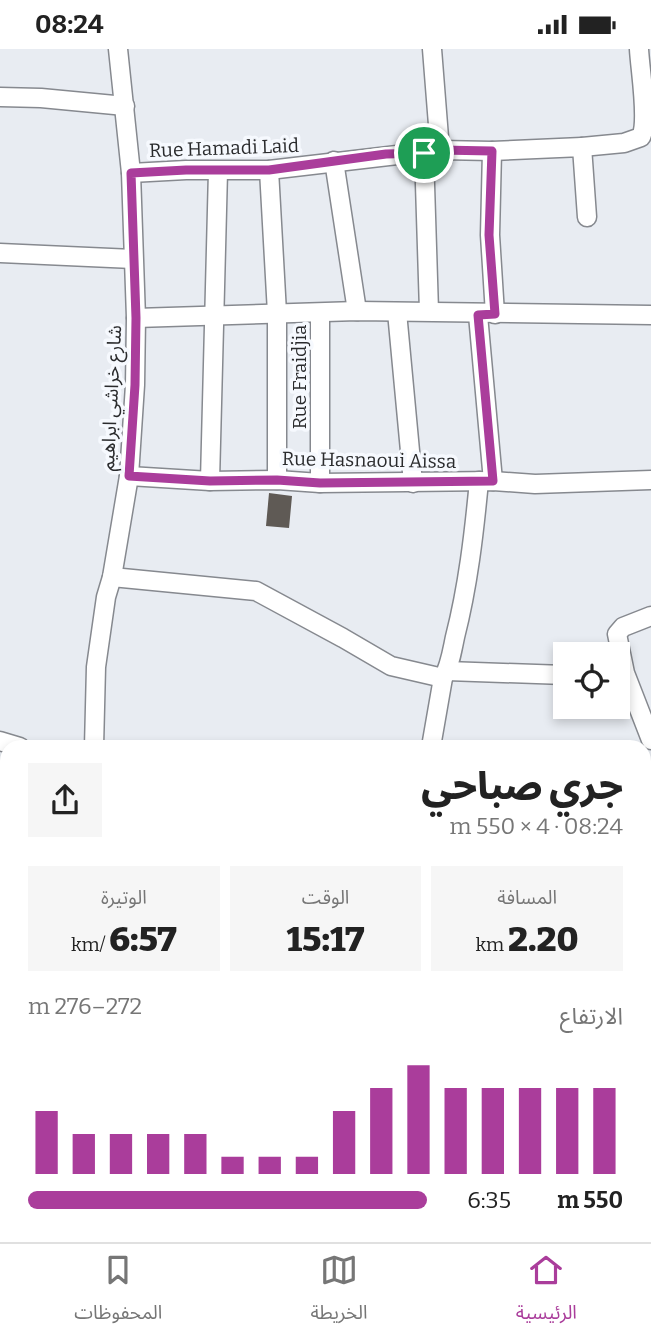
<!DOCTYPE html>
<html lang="ar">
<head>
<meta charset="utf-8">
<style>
  :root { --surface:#fff; --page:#f6f6f6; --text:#222; --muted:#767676; --line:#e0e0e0; --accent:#aa3d9b }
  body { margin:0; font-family:Bitter,"Noto Sans Arabic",serif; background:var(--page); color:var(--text); direction:rtl; height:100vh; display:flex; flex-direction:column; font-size:26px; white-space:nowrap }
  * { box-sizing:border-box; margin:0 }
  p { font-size:23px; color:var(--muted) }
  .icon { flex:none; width:38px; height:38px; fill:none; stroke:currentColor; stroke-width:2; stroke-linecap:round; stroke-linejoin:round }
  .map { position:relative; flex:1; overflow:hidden; direction:ltr }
  .drawer { position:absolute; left:0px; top:691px; width:651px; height:502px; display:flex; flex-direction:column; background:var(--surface); border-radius:21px 21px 0 0; box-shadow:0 4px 10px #0003; direction:rtl }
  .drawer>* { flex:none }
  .fabs { position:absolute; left:553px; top:593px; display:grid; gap:14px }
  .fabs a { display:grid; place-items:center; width:77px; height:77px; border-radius:0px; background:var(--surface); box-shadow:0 4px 10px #0003; font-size:35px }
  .pin { position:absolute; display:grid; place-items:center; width:60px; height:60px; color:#fff; margin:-30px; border:4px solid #fff; border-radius:50%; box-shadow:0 2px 7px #0007 }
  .round { display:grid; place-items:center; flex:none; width:74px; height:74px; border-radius:0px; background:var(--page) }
  .overview { display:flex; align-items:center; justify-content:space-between; height:119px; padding:0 28px }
  h1 { font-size:38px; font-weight:800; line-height:52px }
  .stats { display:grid; grid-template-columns:repeat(3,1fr); gap:10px; height:119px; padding:7px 28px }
  .stats div { display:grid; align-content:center; border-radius:0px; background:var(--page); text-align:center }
  .stats b { font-size:35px; font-weight:800 }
  .stats small { font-size:19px; font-weight:400 }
  .stats p { font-size:19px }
  .chart { height:196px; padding:14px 28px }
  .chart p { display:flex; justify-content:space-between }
  .chart svg { width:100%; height:126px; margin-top:7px; stroke:var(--accent); stroke-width:6 }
  ul { padding:0 28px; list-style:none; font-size:23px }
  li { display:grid; grid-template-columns:112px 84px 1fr; align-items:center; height:52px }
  li i { height:18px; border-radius:9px; background:var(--accent) }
  .status { display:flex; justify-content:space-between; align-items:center; height:49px; padding:0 35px; background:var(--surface); direction:ltr }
  .status svg { height:19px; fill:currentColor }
  .menu { display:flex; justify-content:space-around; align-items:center; height:98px; border-top:2px solid var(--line); background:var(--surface); font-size:19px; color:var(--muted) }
  .menu a { display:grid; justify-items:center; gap:4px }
  .menu .on { color:var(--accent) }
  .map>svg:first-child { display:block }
  .built { fill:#d8e0ed }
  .building { fill:#5f5a55 }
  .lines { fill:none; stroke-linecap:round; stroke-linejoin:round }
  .street-casing { stroke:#86898f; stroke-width:21 }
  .street { stroke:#fff; stroke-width:18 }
  .route-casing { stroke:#fff; stroke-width:14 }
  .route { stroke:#aa3d9b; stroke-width:9 }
  .labels { text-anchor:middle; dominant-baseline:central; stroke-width:7; stroke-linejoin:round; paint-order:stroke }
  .street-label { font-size:19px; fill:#2a2b2d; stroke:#f6f9fe }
</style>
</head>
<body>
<div class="status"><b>08:24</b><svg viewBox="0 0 49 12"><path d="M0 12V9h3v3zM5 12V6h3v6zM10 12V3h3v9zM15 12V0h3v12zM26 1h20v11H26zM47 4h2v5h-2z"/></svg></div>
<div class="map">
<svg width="651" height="1193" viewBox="0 0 651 1193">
  <rect width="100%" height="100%" fill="#e8ecf2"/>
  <path class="built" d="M644,935L651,936V1162L644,1161Z"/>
  <path class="building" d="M269,444L292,447L289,479L266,477Z"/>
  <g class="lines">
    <g class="street-casing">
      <g id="street">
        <path d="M432,0L440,101"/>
        <path d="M0,48L41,49L125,57"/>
        <path d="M582,98L624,94L641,88C649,72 640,21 639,0"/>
        <path d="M492,102L490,186L495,265"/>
        <path d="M424,104L429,262"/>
        <path d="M334,112L357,262"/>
        <path d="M269,121L277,264V431"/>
        <path d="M131,124L186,121H269L440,101L492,102L582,98L587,168"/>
        <path d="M0,204L133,210"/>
        <path d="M397,263L413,434"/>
        <path d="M478,266L493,432"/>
        <path d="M136,269L357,262L651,266"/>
        <path d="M129,427L210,432L277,431L320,434L493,432L535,435L651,431"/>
        <path d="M210,432L218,122"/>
        <path d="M320,434V265"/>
        <path d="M112,528L256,542L343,589L391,617L443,629"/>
        <path d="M651,567L623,578L617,585L625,624L651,691"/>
        <path d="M447,622L565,626"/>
        <path d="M0,692L20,698"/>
        <path d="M94,698L96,618L106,548L112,528L129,427L135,336L136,269L131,124L118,0"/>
        <path d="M431,698L443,629C450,617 452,602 455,588C468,537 474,485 479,432"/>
        <path d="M644,832L651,833"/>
        <path d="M0,928L7,924"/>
        <path d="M644,928L651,929"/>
        <path d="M0,1119H7"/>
        <path d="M546,1186L603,1193"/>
        <path d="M180,1193V1186"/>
        <path d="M333,1193L334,1186"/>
        <path d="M507,1193L508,1186"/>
      </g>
    </g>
    <use href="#street" class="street"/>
  </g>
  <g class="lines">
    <g class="route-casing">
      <path id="route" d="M440,101L492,102L489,186L495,265L478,266L493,432L320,434L277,431L210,432L129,427L135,336L136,269L131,124L186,121H269L386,105L424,104Z"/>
    </g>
    <use href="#route" class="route"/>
  </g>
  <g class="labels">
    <g class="street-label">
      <text transform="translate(224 99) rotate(-2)">Rue Hamadi Laid</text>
      <text transform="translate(299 328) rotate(-90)">Rue Fraidjia</text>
      <text transform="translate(111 349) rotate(-87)">شارع خراشي ابراهيم</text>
      <text transform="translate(369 411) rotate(1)">Rue Hasnaoui Aissa</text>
    </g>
  </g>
</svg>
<div class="fabs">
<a><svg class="icon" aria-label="locate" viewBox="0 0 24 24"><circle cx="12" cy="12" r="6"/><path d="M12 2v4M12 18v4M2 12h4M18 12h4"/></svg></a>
</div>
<div class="pin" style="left:424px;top:104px;background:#1e9e55"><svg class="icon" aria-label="arrive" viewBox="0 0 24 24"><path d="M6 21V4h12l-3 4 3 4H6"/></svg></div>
<section class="drawer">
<div class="overview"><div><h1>جري صباحي</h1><p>08:24 · 4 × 550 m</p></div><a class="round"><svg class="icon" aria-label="share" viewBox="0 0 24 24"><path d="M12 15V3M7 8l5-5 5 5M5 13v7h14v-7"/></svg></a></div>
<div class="stats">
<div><p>المسافة</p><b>2.20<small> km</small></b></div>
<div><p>الوقت</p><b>15:17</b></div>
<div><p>الوتيرة</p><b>6:57<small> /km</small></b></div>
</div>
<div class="chart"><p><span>الارتفاع</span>272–276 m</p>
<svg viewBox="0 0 160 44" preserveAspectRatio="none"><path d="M5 44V22M15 44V30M25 44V30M35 44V30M45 44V30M55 44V38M65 44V38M75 44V38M85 44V22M95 44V14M105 44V6M115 44V14M125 44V14M135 44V14M145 44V14M155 44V14"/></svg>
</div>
<ul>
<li><b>550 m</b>6:35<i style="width:100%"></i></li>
</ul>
</section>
</div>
<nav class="menu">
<a class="on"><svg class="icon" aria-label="home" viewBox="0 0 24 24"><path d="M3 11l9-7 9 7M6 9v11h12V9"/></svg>الرئيسية</a>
<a><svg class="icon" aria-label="map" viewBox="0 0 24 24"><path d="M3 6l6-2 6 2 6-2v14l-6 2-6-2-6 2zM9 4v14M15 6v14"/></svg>الخريطة</a>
<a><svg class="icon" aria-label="saved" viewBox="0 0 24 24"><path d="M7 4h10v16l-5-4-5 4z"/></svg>المحفوظات</a>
</nav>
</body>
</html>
